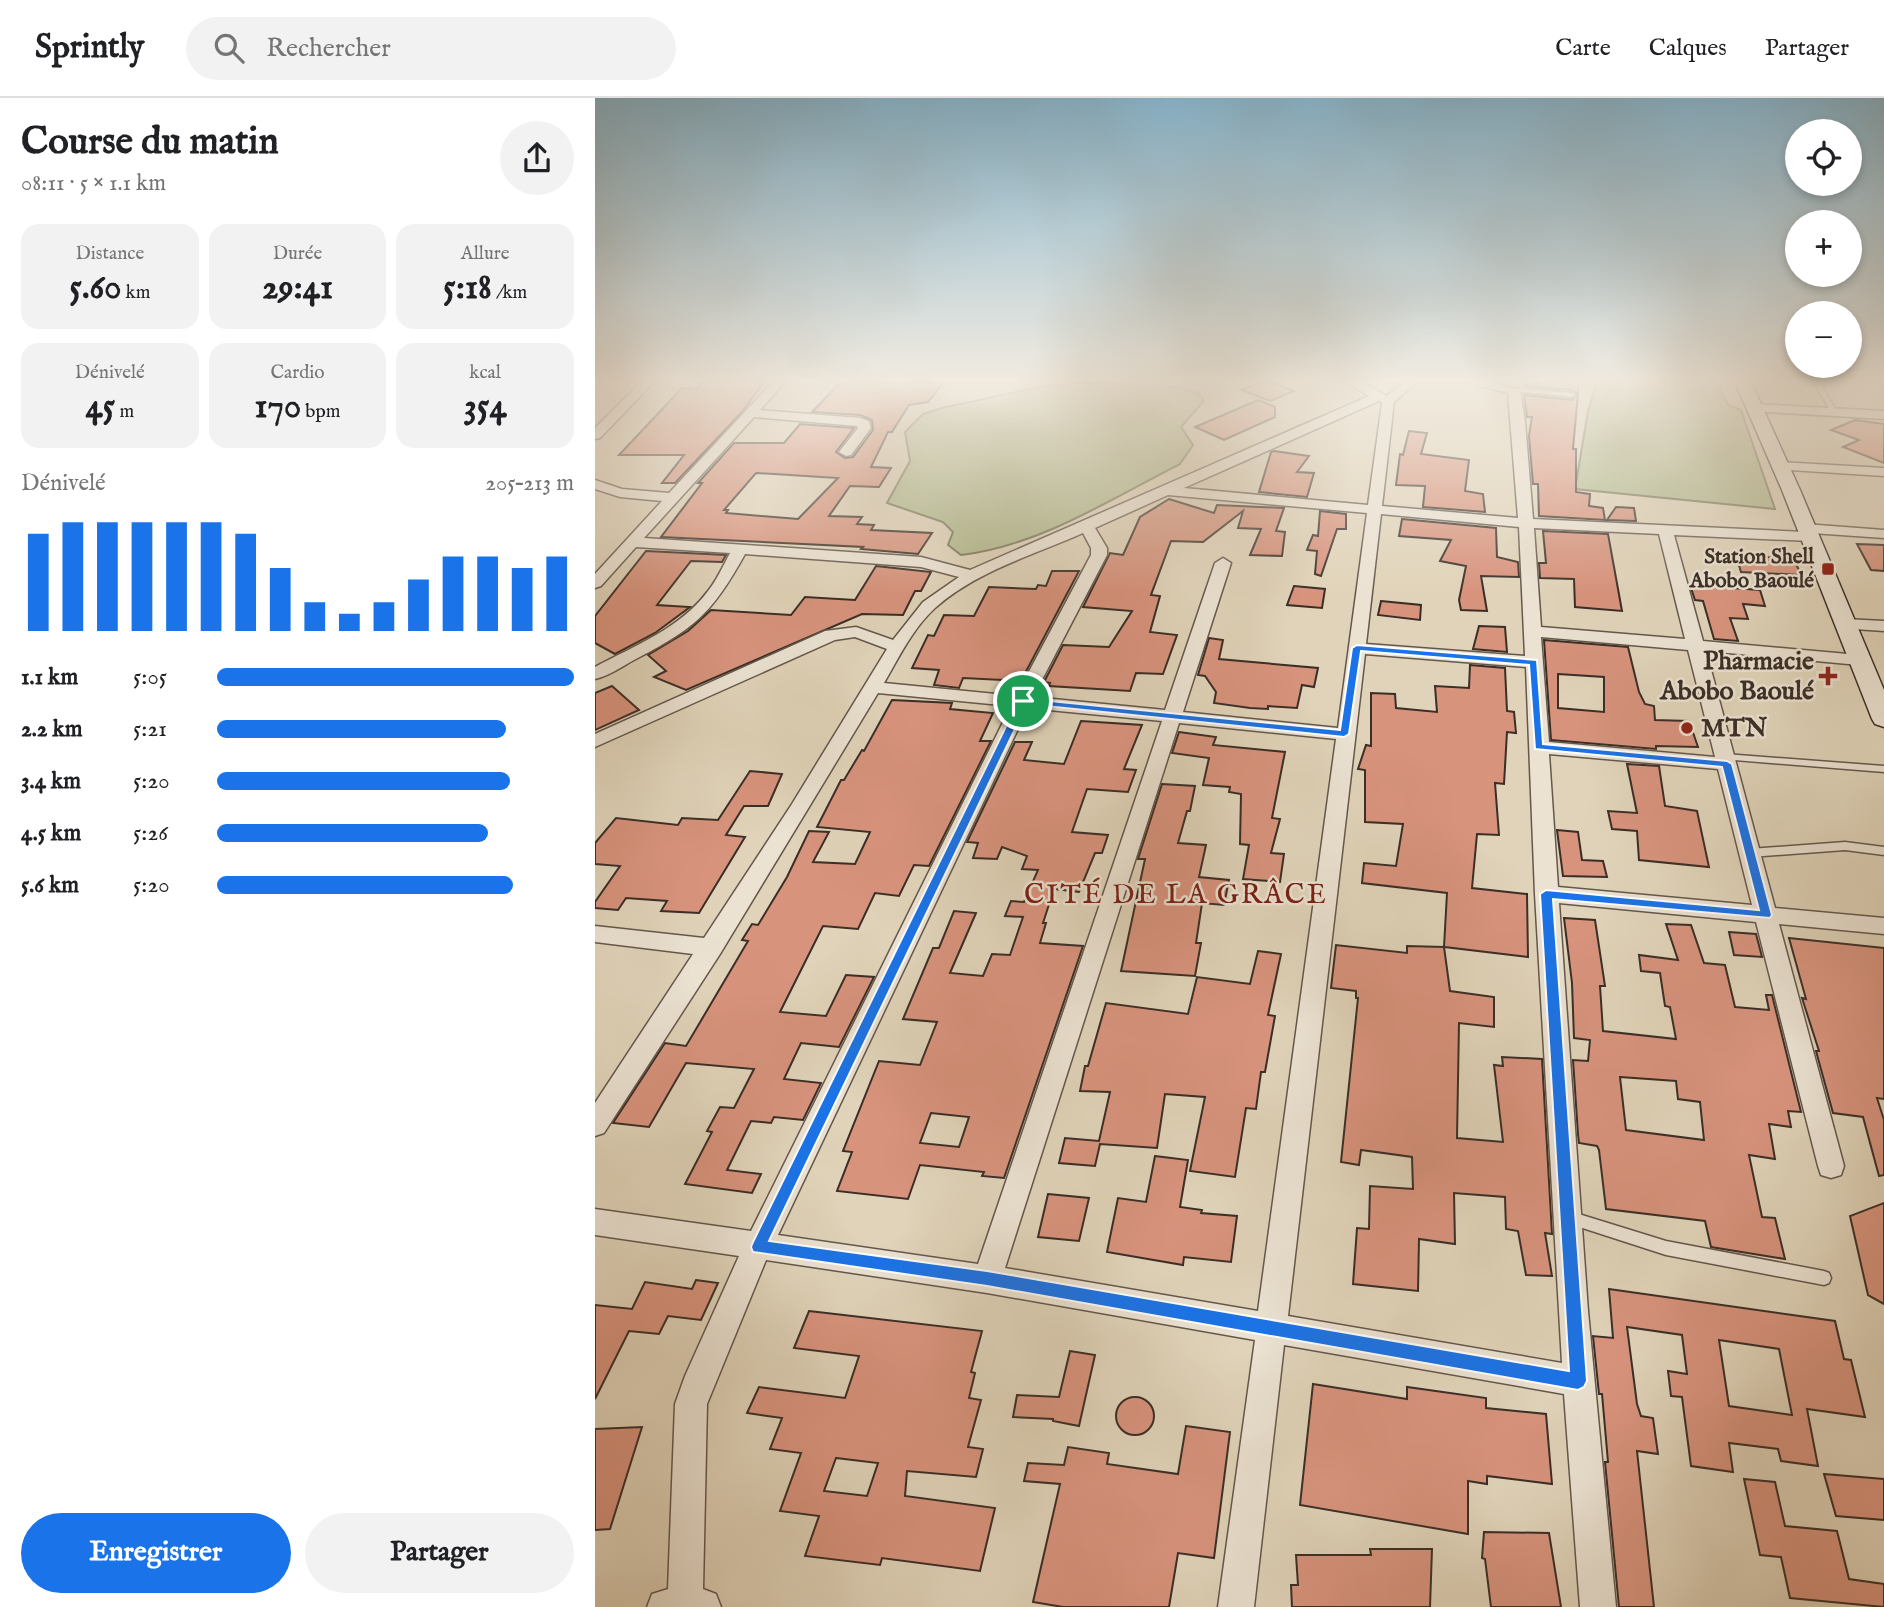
<!DOCTYPE html>
<html lang="fr">
<head>
<meta charset="utf-8">
<style>
  :root { --surface:#fff; --page:#f2f2f2; --text:#202124; --muted:#757577; --line:#e0e0e0; --accent:#1a73e8 }
  body { margin:0; font-family:"IM FELL English",serif; background:var(--page); color:var(--text); height:100vh; display:flex; flex-direction:column; font-size:26px; white-space:nowrap }
  * { box-sizing:border-box; margin:0 }
  p { font-size:23px; color:var(--muted) }
  .icon { flex:none; width:38px; height:38px; fill:none; stroke:currentColor; stroke-width:2; stroke-linecap:round; stroke-linejoin:round }
  .map { position:relative; flex:1; overflow:hidden }
  .panel { display:flex; flex-direction:column; background:var(--surface); width:595px }
  .panel>* { flex:none }
  .tools { position:absolute; left:1190px; top:21px; display:grid; gap:14px }
  .tools a { display:grid; place-items:center; width:77px; height:77px; border-radius:50%; background:var(--surface); box-shadow:0 4px 10px #0003; font-size:35px }
  .pin { position:absolute; display:grid; place-items:center; width:60px; height:60px; color:#fff; margin:-30px; border:4px solid #fff; border-radius:50%; box-shadow:0 2px 7px #0007 }
  .round { display:grid; place-items:center; flex:none; width:74px; height:74px; border-radius:37px; background:var(--page) }
  .head { display:flex; align-items:center; justify-content:space-between; height:119px; padding:0 21px }
  h1 { font-size:38px; font-weight:700; line-height:52px }
  .metrics { display:grid; grid-template-columns:repeat(3,1fr); gap:10px; height:119px; padding:7px 21px }
  .metrics div { display:grid; align-content:center; border-radius:18px; background:var(--page); text-align:center }
  .metrics b { font-size:35px; font-weight:700 }
  .metrics small { font-size:19px; font-weight:400 }
  .metrics p { font-size:19px }
  .chart { height:196px; padding:14px 21px }
  .chart p { display:flex; justify-content:space-between }
  .chart svg { width:100%; height:126px; margin-top:7px; stroke:var(--accent); stroke-width:6 }
  .primary-button { display:flex; gap:14px; margin-top:auto; padding:14px 21px }
  .primary-button a { flex:1; height:80px; border-radius:42px; background:var(--accent); color:#fff; font-size:28px; font-weight:700; line-height:80px; text-align:center }
  .primary-button a+a { background:var(--page); color:var(--text) }
  ul { padding:0 21px; list-style:none; font-size:23px }
  li { display:grid; grid-template-columns:112px 84px 1fr; align-items:center; height:52px }
  li i { height:18px; border-radius:9px; background:var(--accent) }
  header { display:flex; align-items:center; gap:42px; box-sizing:border-box; height:98px; padding:0 35px; background:var(--surface); border-bottom:2px solid var(--line) }
  header strong { font-size:33px }
  nav { display:flex; gap:38px; margin-inline-start:auto; font-size:24px }
  .search { width:490px; height:63px; background:var(--page); display:flex; align-items:center; gap:18px; box-sizing:border-box; padding:0 24px; border-radius:38px; color:var(--muted); font-size:26px }
  main { display:flex; flex:1; min-height:0 }
  .map>svg:first-child { display:block }
  .green { fill:#b2bc8f; stroke:#76755b; stroke-width:2 }
  .building { fill:#d8937d; stroke:#3a2e27; stroke-width:2; fill-rule:evenodd }
  .lines { fill:none; stroke-linecap:round; stroke-linejoin:round }
  .service-casing { stroke:#64574c; stroke-width:3 }
  .minor-casing { stroke:#64574c; stroke-width:3 }
  .secondary-casing { stroke:#3a2e27; stroke-width:3 }
  .service { fill:#ebe2d2; fill-rule:evenodd }
  .minor { fill:#ebe2d2; fill-rule:evenodd }
  .secondary { fill:#ebe2d2; fill-rule:evenodd }
  .route { fill:#1a73e8; stroke:#fff; stroke-width:2; fill-rule:evenodd }
  .poi-dot { fill:#8f2418; stroke:#ebe2d2; stroke-width:2.5 }
  .labels { text-anchor:middle; dominant-baseline:central; stroke-width:5; stroke-linejoin:round; paint-order:stroke }
  .far-poi-label { font-size:21px; font-weight:bold; fill:#3a2e27; stroke:#ebe2d2; text-anchor:end }
  .poi-label { font-size:26px; font-weight:bold; fill:#3a2e27; stroke:#ebe2d2; text-anchor:end }
  .neighbourhood-label { font-size:28px; letter-spacing:2px; fill:#7a1f14; stroke:#ebe2d2 }
</style>
</head>
<body>
<header>
<strong>Sprintly</strong>
<div class="search"><svg class="icon" aria-label="search" viewBox="0 0 24 24"><circle cx="10" cy="10" r="6"/><path d="M15 15l6 6"/></svg>Rechercher</div>
<nav><a>Carte</a><a>Calques</a><a>Partager</a></nav>
</header>
<main>
<section class="panel">
<div class="head"><div><h1>Course du matin</h1><p>08:11 · 5 × 1.1 km</p></div><a class="round"><svg class="icon" aria-label="share" viewBox="0 0 24 24"><path d="M12 15V3M7 8l5-5 5 5M5 13v7h14v-7"/></svg></a></div>
<div class="metrics">
<div><p>Distance</p><b>5.60<small> km</small></b></div>
<div><p>Durée</p><b>29:41</b></div>
<div><p>Allure</p><b>5:18<small> /km</small></b></div>
</div>
<div class="metrics">
<div><p>Dénivelé</p><b>45<small> m</small></b></div>
<div><p>Cardio</p><b>170<small> bpm</small></b></div>
<div><p>kcal</p><b>354</b></div>
</div>
<div class="chart"><p><span>Dénivelé</span>205–213 m</p>
<svg viewBox="0 0 160 44" preserveAspectRatio="none"><path d="M5 44V10M15 44V6M25 44V6M35 44V6M45 44V6M55 44V6M65 44V10M75 44V22M85 44V34M95 44V38M105 44V34M115 44V26M125 44V18M135 44V18M145 44V22M155 44V18"/></svg>
</div>
<ul>
<li><b>1.1 km</b>5:05<i style="width:100%"></i></li>
<li><b>2.2 km</b>5:21<i style="width:81%"></i></li>
<li><b>3.4 km</b>5:20<i style="width:82%"></i></li>
<li><b>4.5 km</b>5:26<i style="width:76%"></i></li>
<li><b>5.6 km</b>5:20<i style="width:83%"></i></li>
</ul>
<div class="primary-button"><a>Enregistrer</a><a>Partager</a></div>
</section>
<div class="map">
<svg width="1289" height="1509" viewBox="0 0 1289 1509">
  <rect width="100%" height="100%" fill="#e0d3b9"/>
  <filter id="stains"><feTurbulence type="fractalNoise" baseFrequency=".00286" numOctaves="4"/><feColorMatrix values="0 0 0 0 .2 0 0 0 0 .09 0 0 0 0 .02 0 0 0 .5 -.17"/></filter>
  <radialGradient id="worn" r=".72"><stop offset=".6" stop-color="#630" stop-opacity="0"/><stop offset="1" stop-color="#630" stop-opacity=".3"/></radialGradient>
  <g class="green">
    <path d="M1002,284H1121L1133,307L1146,312L1180,411L980,391L993,313Z"/>
    <path d="M491,285L570,287L603,295L609,303L586,329L598,347L585,366C516,401 444,448 366,457L353,447L358,434L348,424L292,405L315,363L310,334L328,316L347,310L448,288Z"/>
  </g>
  <g class="building">
    <path d="M108,284H169L147,314L80,385H67L89,357H24L87,290L102,291Z"/>
    <path d="M246,284H349L333,304L314,307L297,334H293L276,369L296,370L284,389L255,388L234,418L267,419L262,426L279,427L276,432L337,435L323,456L266,451L268,449L66,439L107,385H103L139,345H189L205,326L259,330L241,354L250,360L258,359L278,332L277,322L265,317L217,314ZM161,375L243,380L203,421L131,415L133,412H129Z"/>
    <path d="M667,284H675L699,293L675,303L646,292Z"/>
    <path d="M931,284H984L978,351H981V394L995,396L994,408L1008,410L1010,422L944,418L943,386H938L934,338L937,319H932L929,297L977,302L982,296L977,292L930,288Z"/>
    <path d="M663,302L680,309V319L629,342L600,329Z"/>
    <path d="M1260,322L1289,326V365L1248,349L1264,342L1236,332Z"/>
    <path d="M814,333L832,335L826,356L874,362L870,393L888,396L890,414L828,409L830,388L801,387L805,356L808,357Z"/>
    <path d="M679,353L714,358L702,374L719,375L712,399L664,394L676,354Z"/>
    <path d="M574,401L619,415L622,407L689,410L681,433L690,434L687,458L655,457L666,431L643,430L648,413L608,444L576,443L556,497L565,498L555,534L582,537L568,576L541,575L535,593L454,588L455,585L449,584L468,547L514,549L537,513L488,509L515,455L528,457L545,419Z"/>
    <path d="M1021,409L1039,410L1041,423L1012,422Z"/>
    <path d="M725,413L751,416V431H742L726,478L720,476L722,453L712,452L718,437L723,438Z"/>
    <path d="M807,421L901,430L902,459L923,464L924,479L886,478L892,513L866,512L864,502L871,468L845,463L856,442L804,438Z"/>
    <path d="M948,433L1013,436L1027,513L980,509L979,481L945,480L944,465H951Z"/>
    <path d="M1262,446L1289,447V473L1276,472Z"/>
    <path d="M51,453L131,457L127,464L96,463L62,507L95,509L60,535L20,556L0,545V518Z"/>
    <path d="M1141,457L1199,461L1206,477L1146,474Z"/>
    <path d="M281,468L336,474L326,493H320L308,517L267,516L91,592L59,579L71,573L53,557L93,533L116,512L196,517L210,499L260,502Z"/>
    <path d="M457,473H484L426,583L368,580L364,590L339,587L344,572L317,570L333,537L339,538L349,517L379,518L394,489L441,491L443,487L451,488Z"/>
    <path d="M1095,487L1165,492L1170,508L1148,506L1153,521L1135,520L1143,543L1119,541L1108,503L1100,502Z"/>
    <path d="M699,488L730,491L727,510L692,507Z"/>
    <path d="M786,503L826,507L825,522L783,517Z"/>
    <path d="M884,528L910,529L912,554L878,551Z"/>
    <path d="M614,540L628,542L624,561L723,570L719,589L707,587L702,610L673,608V611L655,610L619,605L621,594L610,578L603,577Z"/>
    <path d="M949,542L1033,549L1044,594L1050,606L1059,608L1060,622L1094,623L1103,649L1061,648V651L956,642ZM963,576L1009,579V614L963,610Z"/>
    <path d="M875,567L910,570L912,613L919,614L921,635L912,634L909,686L900,685L904,737L882,736L877,790L932,796L933,859L849,849L855,893L899,899V929L864,925L862,1040L908,1044L899,967L908,968L907,959L947,961L957,1136L950,1135L957,1178L931,1177L923,1133L911,1131L910,1099L859,1095L860,1146L824,1141L823,1193L758,1186L762,1130L774,1131L775,1088L818,1091L817,1059L766,1052L764,1067L746,1064L763,900H761V893L736,890L741,847L812,855V848L849,849L852,795L767,785L769,765L801,768L808,726L770,724V672L763,671L771,647L776,648V595L800,596L801,610L842,614L840,588L874,590Z"/>
    <path d="M17,588L44,612L0,632V595Z"/>
    <path d="M297,602L357,605L355,611L398,615L385,643H396L334,768L319,767L304,798L280,795L263,831L228,828L185,914L231,918L251,877L279,879L244,949L206,945L189,981L226,985L208,1022L179,1019L176,1025L156,1023L132,1072L166,1076L157,1095L90,1086L117,1034L112,1033L125,1009L139,1010L159,971L91,965L54,1029L18,1025L70,945L91,948L153,843L147,842L157,826L163,827L192,779L214,733L234,734L218,764L260,766L275,734L222,729L246,682H249L267,652L269,653Z"/>
    <path d="M486,623L547,627L529,671L541,672L533,694L492,691L477,734L513,737L507,755H500L484,794L459,791L448,825H451L445,845L488,848L409,1080L387,1078L389,1074L325,1067L313,1101L242,1093L257,1054L248,1053L284,963L325,967L342,924L308,921L338,850H344L359,813L381,815L355,875L388,878L397,856L415,857L428,819L410,818L416,803L429,804L443,772L427,771L432,758L407,749L402,761L378,760L383,745L372,744L420,644H437L429,662L469,666ZM336,1015L374,1019L364,1049L325,1045Z"/>
    <path d="M584,634L621,639L618,647L690,654L677,720L685,721L676,755L689,756L685,784L648,781L654,747L645,746L646,696L634,694L635,689L608,687L614,660L577,655Z"/>
    <path d="M1032,666L1064,668L1070,708L1102,713L1114,769L1044,762L1042,733L1017,731L1013,713L1042,715Z"/>
    <path d="M155,673L187,676L173,708H149L131,737L150,739L104,815L66,813L72,803L31,800L23,812L0,810V804L25,768L0,766V745L21,720L83,727L87,720L123,722Z"/>
    <path d="M567,686L600,688L595,713H592L583,745L611,747L604,779L634,782L629,807L607,805L601,845H606L600,878L526,873L550,761H543Z"/>
    <path d="M962,732L983,734L987,762L1008,763L1012,779L968,778Z"/>
    <path d="M969,820L1000,822L1010,888H1005L1008,933L1081,941L1075,909L1070,908L1065,875L1046,873L1044,857L1083,862L1071,826L1096,827L1109,865L1130,867L1140,909L1174,912L1171,897H1177L1206,1014L1193,1013L1196,1029L1174,1026L1180,1061L1154,1057L1167,1119L1180,1120L1190,1161L1116,1149L1110,1123L1011,1111L1004,1052L1002,1048L984,1045L983,1036L978,962L993,963L995,942L979,940L977,885ZM1025,979L1081,983L1083,1001L1105,1004L1109,1042L1031,1032Z"/>
    <path d="M1134,834L1161,836L1167,859L1139,857Z"/>
    <path d="M1194,840L1289,850V1001L1282,1000L1289,1022V1077L1284,1078L1268,1019L1238,1015L1221,953H1224L1207,900L1211,901Z"/>
    <path d="M663,853L686,856L673,917L680,918L670,974H666L661,1011L651,1010L640,1079L595,1073L610,999L570,996L562,1050L505,1046L500,1068L464,1065L470,1040L504,1043L515,994L485,993L490,968H493L511,905L593,916L602,879L655,886Z"/>
    <path d="M560,1058L593,1062L585,1109L607,1112L606,1115L642,1118L636,1164L589,1159L588,1167L512,1154L523,1100L551,1104Z"/>
    <path d="M453,1096L494,1100L484,1143L443,1139Z"/>
    <path d="M1289,1105V1206L1273,1197L1255,1118Z"/>
    <path d="M101,1182L123,1185L106,1222L73,1218L64,1236L34,1233L0,1301V1207L37,1211L50,1184L97,1191Z"/>
    <path d="M1014,1191L1240,1223L1249,1261L1256,1262L1270,1319L1212,1311L1223,1368L1186,1363L1183,1351L1134,1345L1138,1374L1096,1368L1087,1299L1076,1298L1073,1273L1092,1276L1087,1237L1032,1229L1042,1306L1046,1318L1058,1320L1063,1356L1042,1353L1059,1509H1024L1010,1364H1013L1007,1296H1004L998,1238L1018,1240ZM1124,1242L1184,1251L1197,1317L1134,1308Z"/>
    <path d="M214,1213L387,1233L376,1274L380,1275L374,1300L386,1302L373,1349L388,1351L381,1379L312,1373L310,1398L400,1410L385,1473L287,1460L285,1467L210,1458L224,1418L185,1413L206,1355L175,1351L187,1320L152,1315L164,1289L250,1300L264,1258L199,1250ZM241,1360L283,1365L272,1398L229,1393Z"/>
    <path d="M475,1253L500,1257L484,1328L458,1323V1321L418,1319L422,1297L464,1299Z"/>
    <path d="M718,1286L812,1301V1289L891,1300V1310L951,1316L957,1386L892,1378V1386L873,1383V1436L705,1407Z"/>
    <circle cx="540" cy="1318" r="19"/>
    <path d="M591,1328L635,1334L619,1460L583,1455L574,1509H468L438,1504L465,1386L429,1383L433,1365L469,1367L473,1349L514,1355L512,1366L583,1376Z"/>
    <path d="M47,1329L15,1431L0,1432V1331Z"/>
    <path d="M1229,1376L1289,1381V1422L1241,1418Z"/>
    <path d="M1149,1381L1180,1384L1190,1428L1242,1433L1254,1481L1289,1486V1509L1195,1500L1186,1459L1165,1457Z"/>
    <path d="M889,1434L954,1435L966,1509H896L890,1461L887,1460Z"/>
    <path d="M775,1451H837L835,1509H697L696,1487H703L701,1457H776Z"/>
  </g>
  <g class="lines">
    <g class="service-casing">
      <g id="service">
        <path d="M1218,284H1224L1242,314L1241,315H1237Z"/>
        <path d="M919,290L977,295L980,297L977,299L917,293L916,292Z"/>
        <path d="M1130,656L1289,668V674L1127,661L1125,659Z"/>
        <path d="M1250,744L1289,749V757L1250,752L1155,759L1150,755L1155,751Z"/>
        <path d="M974,1113L1071,1143L1229,1173L1234,1175L1236,1180L1234,1185L1229,1187L1071,1157L969,1124L967,1119L969,1114Z"/>
      </g>
    </g>
    <g class="minor-casing">
      <g id="minor">
        <path d="M46,284H59L5,340L0,341V330Z"/>
        <path d="M178,284H190L165,312L265,320L274,323L276,330L256,357L251,358L244,354L263,330L262,328L159,319L49,440L326,459L375,472L774,298L751,284H766L792,298L809,284H822L799,304L787,408L923,420L913,295L870,284H894L925,292L930,323L938,421L1209,434L1203,430L1210,426L1289,432V440L1217,435L1222,439L1215,443L1079,437L1108,543L1264,557L1273,562L1264,567L1111,553L1180,810L1289,820V836L1184,826L1249,1068L1246,1077L1236,1080L1226,1077L1223,1068L1161,824L964,805L993,1213L1021,1509H985L969,1296L689,1247L659,1509H623L660,1242L392,1195L171,1162L112,1306L108,1491L121,1496L126,1509H52L57,1496L73,1491L80,1306L90,1278L144,1158L0,1137V1111L156,1133L416,608L283,595L125,856L9,1035L0,1038V1005L98,856L0,844V828L109,840L197,706L292,551L260,539L240,542L0,649V636L230,533L261,529L298,542L328,504L364,479L326,469L150,456C117,516 99,531 39,562C26,569 14,578 0,581V569C39,548 86,530 113,493C122,482 128,468 135,455L41,449L6,488L0,490V476L67,403L25,399L0,391V382L27,391L74,395ZM784,303L787,305L773,407L589,390ZM573,397L772,415L743,630L588,614L636,465L628,460L620,465L570,612L438,599L512,457V450L500,430ZM786,416L924,429L930,558L771,546ZM939,430L1064,436L1090,541L946,529ZM488,435L496,450V457L421,598L289,585C304,559 318,530 340,510C381,473 439,457 488,435ZM946,539L1093,552L1120,659L954,644ZM770,556L931,569L940,796L967,1265L693,1218ZM433,610L567,623L383,1166L183,1137ZM584,625L741,641L663,1213L410,1170ZM954,656L1123,671L1157,807L963,789Z"/>
        <path d="M1160,306L1289,313V321L1156,313L1154,310Z"/>
        <path d="M1185,364L1289,370V378L1180,371V365Z"/>
        <path d="M1250,521L1289,523V533L1244,530L1242,526Z"/>
      </g>
    </g>
    <g class="secondary-casing">
      <path id="secondary" d="M1140,284H1156L1205,392L1289,592V629L1280,626L1277,621L1187,392Z"/>
    </g>
    <use href="#service" class="service"/>
    <use href="#minor" class="minor"/>
    <use href="#secondary" class="secondary"/>
  </g>
  <linearGradient id="sky" x2="0" y2="1"><stop stop-color="#87b6cf"/><stop offset="0.57" stop-color="#f1ebe0"/><stop offset="1" stop-color="#f1ebe0" stop-opacity="0"/></linearGradient>
  <rect width="1289" height="495" fill="url(#sky)"/>
  <path class="route" d="M762,547L942,562L948,646L1132,663L1137,666L1177,817L1175,820L958,801L992,1283L989,1289L983,1292L392,1188L158,1154L156,1149L158,1144L425,600L745,632L757,550ZM766,553L934,567L940,651L1127,669L1164,812L951,792L945,796L974,1273L392,1173L174,1143L432,606L749,639L754,636Z"/>
  <g class="poi-dot">
    <rect x="1226" y="464" width="14" height="14" rx="3.5"/>
    <path d="M1229.5 567.5h7v7h7v7h-7v7h-7v-7h-7v-7h7z"/>
    <circle cx="1092" cy="630" r="7"/>
  </g>
  <g class="labels">
    <g class="far-poi-label">
      <text x="1219" y="459">Station Shell<tspan x="1219" dy="24">Abobo Baoulé</tspan></text>
    </g>
    <g class="poi-label">
      <text x="1219" y="563">Pharmacie<tspan x="1219" dy="30">Abobo Baoulé</tspan></text>
      <text x="1106" y="630" text-anchor="start">MTN</text>
    </g>
    <g class="neighbourhood-label">
      <text x="581" y="797">CITÉ DE LA GRÂCE</text>
    </g>
  </g>
  <rect width="100%" height="100%" filter="url(#stains)"/>
  <rect width="100%" height="100%" fill="url(#worn)"/>
</svg>
<div class="tools">
<a><svg class="icon" aria-label="locate" viewBox="0 0 24 24"><circle cx="12" cy="12" r="6"/><path d="M12 2v4M12 18v4M2 12h4M18 12h4"/></svg></a>
<a>+</a>
<a>−</a>
</div>
<div class="pin" style="left:428px;top:603px;background:#1e9e55"><svg class="icon" aria-label="arrive" viewBox="0 0 24 24"><path d="M6 21V4h12l-3 4 3 4H6"/></svg></div>
</div>
</main>
</body>
</html>
